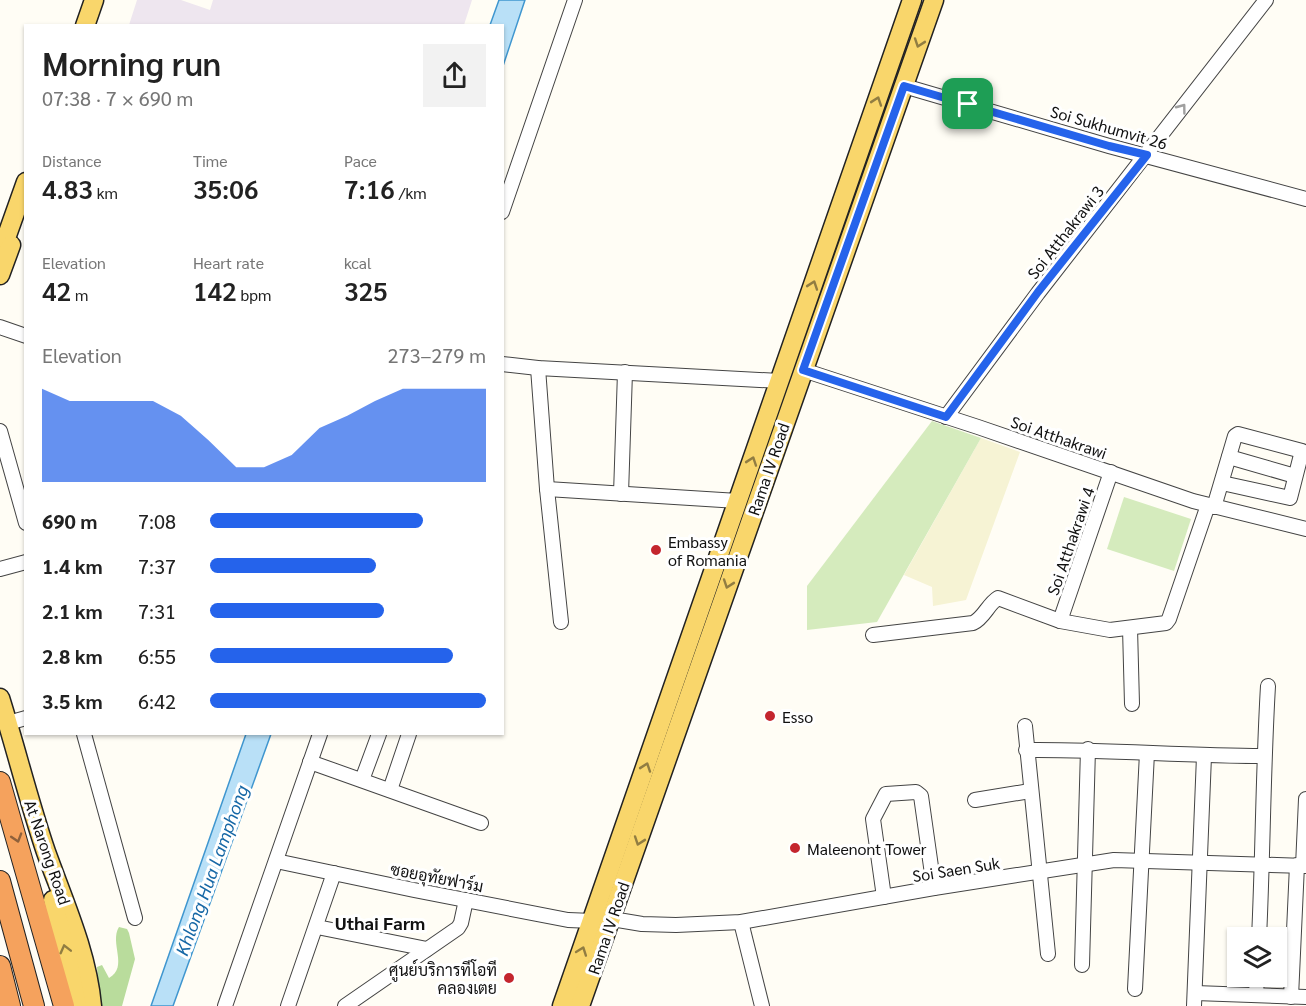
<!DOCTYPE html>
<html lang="en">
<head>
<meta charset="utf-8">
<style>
  :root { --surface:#fff; --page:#f2f2f2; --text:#222; --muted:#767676; --accent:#2563eb }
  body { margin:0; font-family:Georgia,Sarabun,serif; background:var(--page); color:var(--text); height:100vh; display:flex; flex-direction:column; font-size:22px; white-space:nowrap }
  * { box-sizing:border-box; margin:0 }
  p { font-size:20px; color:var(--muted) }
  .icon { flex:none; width:33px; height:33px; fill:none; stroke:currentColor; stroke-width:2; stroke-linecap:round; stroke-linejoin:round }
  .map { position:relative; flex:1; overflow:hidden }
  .drawer { position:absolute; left:24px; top:24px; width:480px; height:711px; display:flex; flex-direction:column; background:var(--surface); border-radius:0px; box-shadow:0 2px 4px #0004 }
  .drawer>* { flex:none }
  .tools { position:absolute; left:1227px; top:927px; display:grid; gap:12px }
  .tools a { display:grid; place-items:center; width:60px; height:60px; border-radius:0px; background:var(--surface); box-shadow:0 2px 4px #0004; font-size:30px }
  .pin { position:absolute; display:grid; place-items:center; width:51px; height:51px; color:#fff; margin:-26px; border-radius:12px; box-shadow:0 3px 9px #0006 }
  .round { display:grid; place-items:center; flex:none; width:63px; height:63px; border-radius:0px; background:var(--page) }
  .overview { display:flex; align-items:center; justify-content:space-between; height:102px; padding:0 18px }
  h1 { font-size:33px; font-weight:600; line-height:45px }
  .figures { display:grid; grid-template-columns:repeat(3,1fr); gap:9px; height:102px; padding:6px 18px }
  .figures div { display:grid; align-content:center }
  .figures b { font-size:26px; font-weight:600 }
  .figures small { font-size:16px; font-weight:400 }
  .figures p { font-size:16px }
  .chart { height:168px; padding:12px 18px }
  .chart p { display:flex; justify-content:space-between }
  .chart svg { width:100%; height:108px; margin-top:6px; fill:var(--accent); opacity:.7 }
  ul { padding:0 18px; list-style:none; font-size:20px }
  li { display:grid; grid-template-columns:96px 72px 1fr; align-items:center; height:45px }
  li i { height:15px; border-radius:8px; background:var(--accent) }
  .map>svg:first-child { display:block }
  .industrial { fill:#eee6ef }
  .farmland { fill:#f6f3d4 }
  .green { fill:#d5ebbd }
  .forest { fill:#b9dc9c }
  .water { fill:#b9e0f7; stroke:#3f96cf; stroke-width:1.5 }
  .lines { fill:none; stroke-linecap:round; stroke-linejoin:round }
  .minor-casing { stroke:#444; stroke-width:16 }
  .major-casing { stroke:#222; stroke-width:21 }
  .highway-casing { stroke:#222; stroke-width:22 }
  .minor { stroke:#fff; stroke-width:14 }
  .major { stroke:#f9d66b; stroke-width:18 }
  .highway { stroke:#f5a25d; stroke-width:20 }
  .oneway { stroke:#917d42 }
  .oneway2 { stroke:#a0a0a0 }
  .oneway3 { stroke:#8e613b }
  .route-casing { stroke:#fff; stroke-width:12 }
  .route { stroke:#2563eb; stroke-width:8 }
  .poi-dot { fill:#c4262e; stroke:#fff; stroke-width:2 }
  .labels { text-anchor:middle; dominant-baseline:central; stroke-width:6; stroke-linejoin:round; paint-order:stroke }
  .street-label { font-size:16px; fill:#111; stroke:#fff }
  .poi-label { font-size:16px; fill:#111; stroke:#fff; text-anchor:start }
  .water-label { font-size:18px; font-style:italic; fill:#1768a6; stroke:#fff }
  .neighbourhood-label { font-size:18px; font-weight:bold; fill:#111; stroke:#fff }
</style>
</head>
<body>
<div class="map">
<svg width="1306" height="1006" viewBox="0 0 1306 1006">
  <rect width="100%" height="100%" fill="#fffdf5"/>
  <path class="industrial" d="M137,0H181L210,10L213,0H472L464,25H129Z"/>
  <path class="farmland" d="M981,438L1020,452L966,600L933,606L932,587L904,575Z"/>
  <g class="green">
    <path d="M932,421L981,438L877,622L807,630V586Z"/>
    <path d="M1124,497L1191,519L1174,571L1107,549Z"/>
  </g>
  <path class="forest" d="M119,927L127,929L129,933L135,959L122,1006H100L97,967L102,965L109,978C129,967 109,943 119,927Z"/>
  <g class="water">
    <path d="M499,0H525L503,66L502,26L490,25Z"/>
    <path d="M246,734H271L173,1006H151Z"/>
  </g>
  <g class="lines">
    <g class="minor-casing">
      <g id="minor">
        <path d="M904,86L1109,146L1306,199"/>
        <path d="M502,212L575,0"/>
        <path d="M0,327L26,336"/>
        <path d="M502,364L538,368L780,381"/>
        <path d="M538,368L547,489L561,622"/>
        <path d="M803,370L978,427L1193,501L1306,529"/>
        <path d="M946,417L1038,293L1266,0"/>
        <path d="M0,431L26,523"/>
        <path d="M1229,457L1295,476"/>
        <path d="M547,489L738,501"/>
        <path d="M621,494L625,372"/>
        <path d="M1214,507L1235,436L1238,434L1302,451L1290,498L1222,483"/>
        <path d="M0,569L26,562"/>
        <path d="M1060,621L1111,472"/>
        <path d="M1130,628L1132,704"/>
        <path d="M873,635L973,623C984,618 988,604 998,598L1060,621L1110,630L1166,623L1169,619L1208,505"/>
        <path d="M8,723L26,718"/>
        <path d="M1025,726L1048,954"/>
        <path d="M84,734L135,918"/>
        <path d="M1026,750C1105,749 1184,756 1263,756"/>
        <path d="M310,762L481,823"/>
        <path d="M362,780L379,734"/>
        <path d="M390,790L409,734"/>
        <path d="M975,800L1030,791"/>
        <path d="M276,861L414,890L568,920L593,921"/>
        <path d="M1303,866L1306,799"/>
        <path d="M884,897L873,819L886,794L916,792L921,796L934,888"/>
        <path d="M612,919L642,924L676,925L741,922L934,888L1114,860L1306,866"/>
        <path d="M741,922L762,1006"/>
        <path d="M317,927L427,949"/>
        <path d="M1259,938C1263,854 1263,770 1268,686"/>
        <path d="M1082,965L1088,749"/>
        <path d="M1135,989L1147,753"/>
        <path d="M1195,993L1306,997"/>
        <path d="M1256,995L1257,976"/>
        <path d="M1291,997L1297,865"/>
        <path d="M225,1006L320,734"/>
        <path d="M288,1006L334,873"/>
        <path d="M345,1006L458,928L461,923L466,900"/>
        <path d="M1194,1006L1204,756"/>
      </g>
    </g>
    <g class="major-casing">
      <g id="major">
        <path d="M85,26L94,0"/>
        <path d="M0,255L26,182"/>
        <path d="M0,275L11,245"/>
        <path d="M0,698C16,749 29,802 46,852C64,902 87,952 92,1006"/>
        <path d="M53,900L68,961L77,1006"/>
        <path d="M562,1006L912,0"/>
        <path d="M580,1006L934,0"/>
      </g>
    </g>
    <g class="highway-casing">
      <g id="highway">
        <path d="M0,782L64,1006"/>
        <path d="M0,881L34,1006"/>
        <path d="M0,966L10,1006"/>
      </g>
    </g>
    <use href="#minor" class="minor"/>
    <use href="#major" class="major"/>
    <use href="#highway" class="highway"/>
  </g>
  <defs><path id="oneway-chevron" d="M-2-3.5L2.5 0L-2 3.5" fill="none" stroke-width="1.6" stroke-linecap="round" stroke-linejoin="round" transform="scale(1.5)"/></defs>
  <g class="oneway">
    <use href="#oneway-chevron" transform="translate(919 43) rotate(109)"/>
    <use href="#oneway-chevron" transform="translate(877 101) rotate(-71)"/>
    <use href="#oneway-chevron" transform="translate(813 285) rotate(-71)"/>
    <use href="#oneway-chevron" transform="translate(752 461) rotate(-71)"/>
    <use href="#oneway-chevron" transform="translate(728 584) rotate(109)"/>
    <use href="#oneway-chevron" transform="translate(646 767) rotate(-71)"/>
    <use href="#oneway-chevron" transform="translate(639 841) rotate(109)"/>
    <use href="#oneway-chevron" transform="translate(65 949) rotate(-104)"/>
    <use href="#oneway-chevron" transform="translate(582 951) rotate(-70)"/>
  </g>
  <use class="oneway2" href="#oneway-chevron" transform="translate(1182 108) rotate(-53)"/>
  <use class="oneway3" href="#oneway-chevron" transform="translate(17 838) rotate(73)"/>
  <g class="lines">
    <g class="route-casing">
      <path id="route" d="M904,86L1109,146L1147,155L1038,292L946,417L803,370Z"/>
    </g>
    <use href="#route" class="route"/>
  </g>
  <g class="poi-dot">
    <circle cx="656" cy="550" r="6"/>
    <circle cx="770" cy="716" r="6"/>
    <circle cx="795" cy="848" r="6"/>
    <circle cx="509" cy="978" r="6"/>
  </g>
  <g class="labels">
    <g class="street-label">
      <text transform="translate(1109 127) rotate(16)">Soi Sukhumvit 26</text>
      <text transform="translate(1065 232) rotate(-52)">Soi Atthakrawi 3</text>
      <text transform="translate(1059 437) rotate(19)">Soi Atthakrawi</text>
      <text transform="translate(768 469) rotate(-71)">Rama IV Road</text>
      <text transform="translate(1070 541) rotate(-71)">Soi Atthakrawi 4</text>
      <text transform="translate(48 852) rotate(71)">At Narong Road</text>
      <text transform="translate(956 869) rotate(-9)">Soi Saen Suk</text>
      <text transform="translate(437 877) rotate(11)">ซอยอุทัยฟาร์ม</text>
      <text transform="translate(608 928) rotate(-71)">Rama IV Road</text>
    </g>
    <g class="poi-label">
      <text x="668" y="541">Embassy<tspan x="668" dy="18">of Romania</tspan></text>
      <text x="782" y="716">Esso</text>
      <text x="807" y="848">Maleenont Tower</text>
      <text x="497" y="969" text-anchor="end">ศูนย์บริการทีโอที<tspan x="497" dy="18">คลองเตย</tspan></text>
    </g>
    <g class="water-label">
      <text transform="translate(211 870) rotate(-70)">Khlong Hua Lamphong</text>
    </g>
    <g class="neighbourhood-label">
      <text x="380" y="922">Uthai Farm</text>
    </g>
  </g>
</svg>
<div class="tools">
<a><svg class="icon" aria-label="layers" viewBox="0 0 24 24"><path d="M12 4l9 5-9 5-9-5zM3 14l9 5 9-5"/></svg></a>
</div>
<div class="pin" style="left:968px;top:104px;background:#1e9e55"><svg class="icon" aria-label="arrive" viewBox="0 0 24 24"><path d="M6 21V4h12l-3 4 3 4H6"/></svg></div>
<section class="drawer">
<div class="overview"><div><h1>Morning run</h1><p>07:38 · 7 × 690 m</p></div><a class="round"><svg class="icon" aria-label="share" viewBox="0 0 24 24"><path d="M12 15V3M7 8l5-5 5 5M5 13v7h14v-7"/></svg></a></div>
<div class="figures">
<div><p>Distance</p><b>4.83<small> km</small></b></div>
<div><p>Time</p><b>35:06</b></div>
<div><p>Pace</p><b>7:16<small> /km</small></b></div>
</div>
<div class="figures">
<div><p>Elevation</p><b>42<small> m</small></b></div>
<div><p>Heart rate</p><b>142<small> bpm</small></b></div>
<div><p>kcal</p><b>325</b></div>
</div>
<div class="chart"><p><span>Elevation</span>273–279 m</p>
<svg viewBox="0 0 160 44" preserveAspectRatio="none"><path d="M0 44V6L10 11L20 11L30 11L40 11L50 17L60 27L70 38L80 38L90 33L100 22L110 17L120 11L130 6L140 6L150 6L160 6V44z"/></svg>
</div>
<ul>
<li><b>690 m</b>7:08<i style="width:77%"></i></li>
<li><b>1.4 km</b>7:37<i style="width:60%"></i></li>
<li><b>2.1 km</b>7:31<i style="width:63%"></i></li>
<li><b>2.8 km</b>6:55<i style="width:88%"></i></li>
<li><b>3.5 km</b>6:42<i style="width:100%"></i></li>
</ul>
</section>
</div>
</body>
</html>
